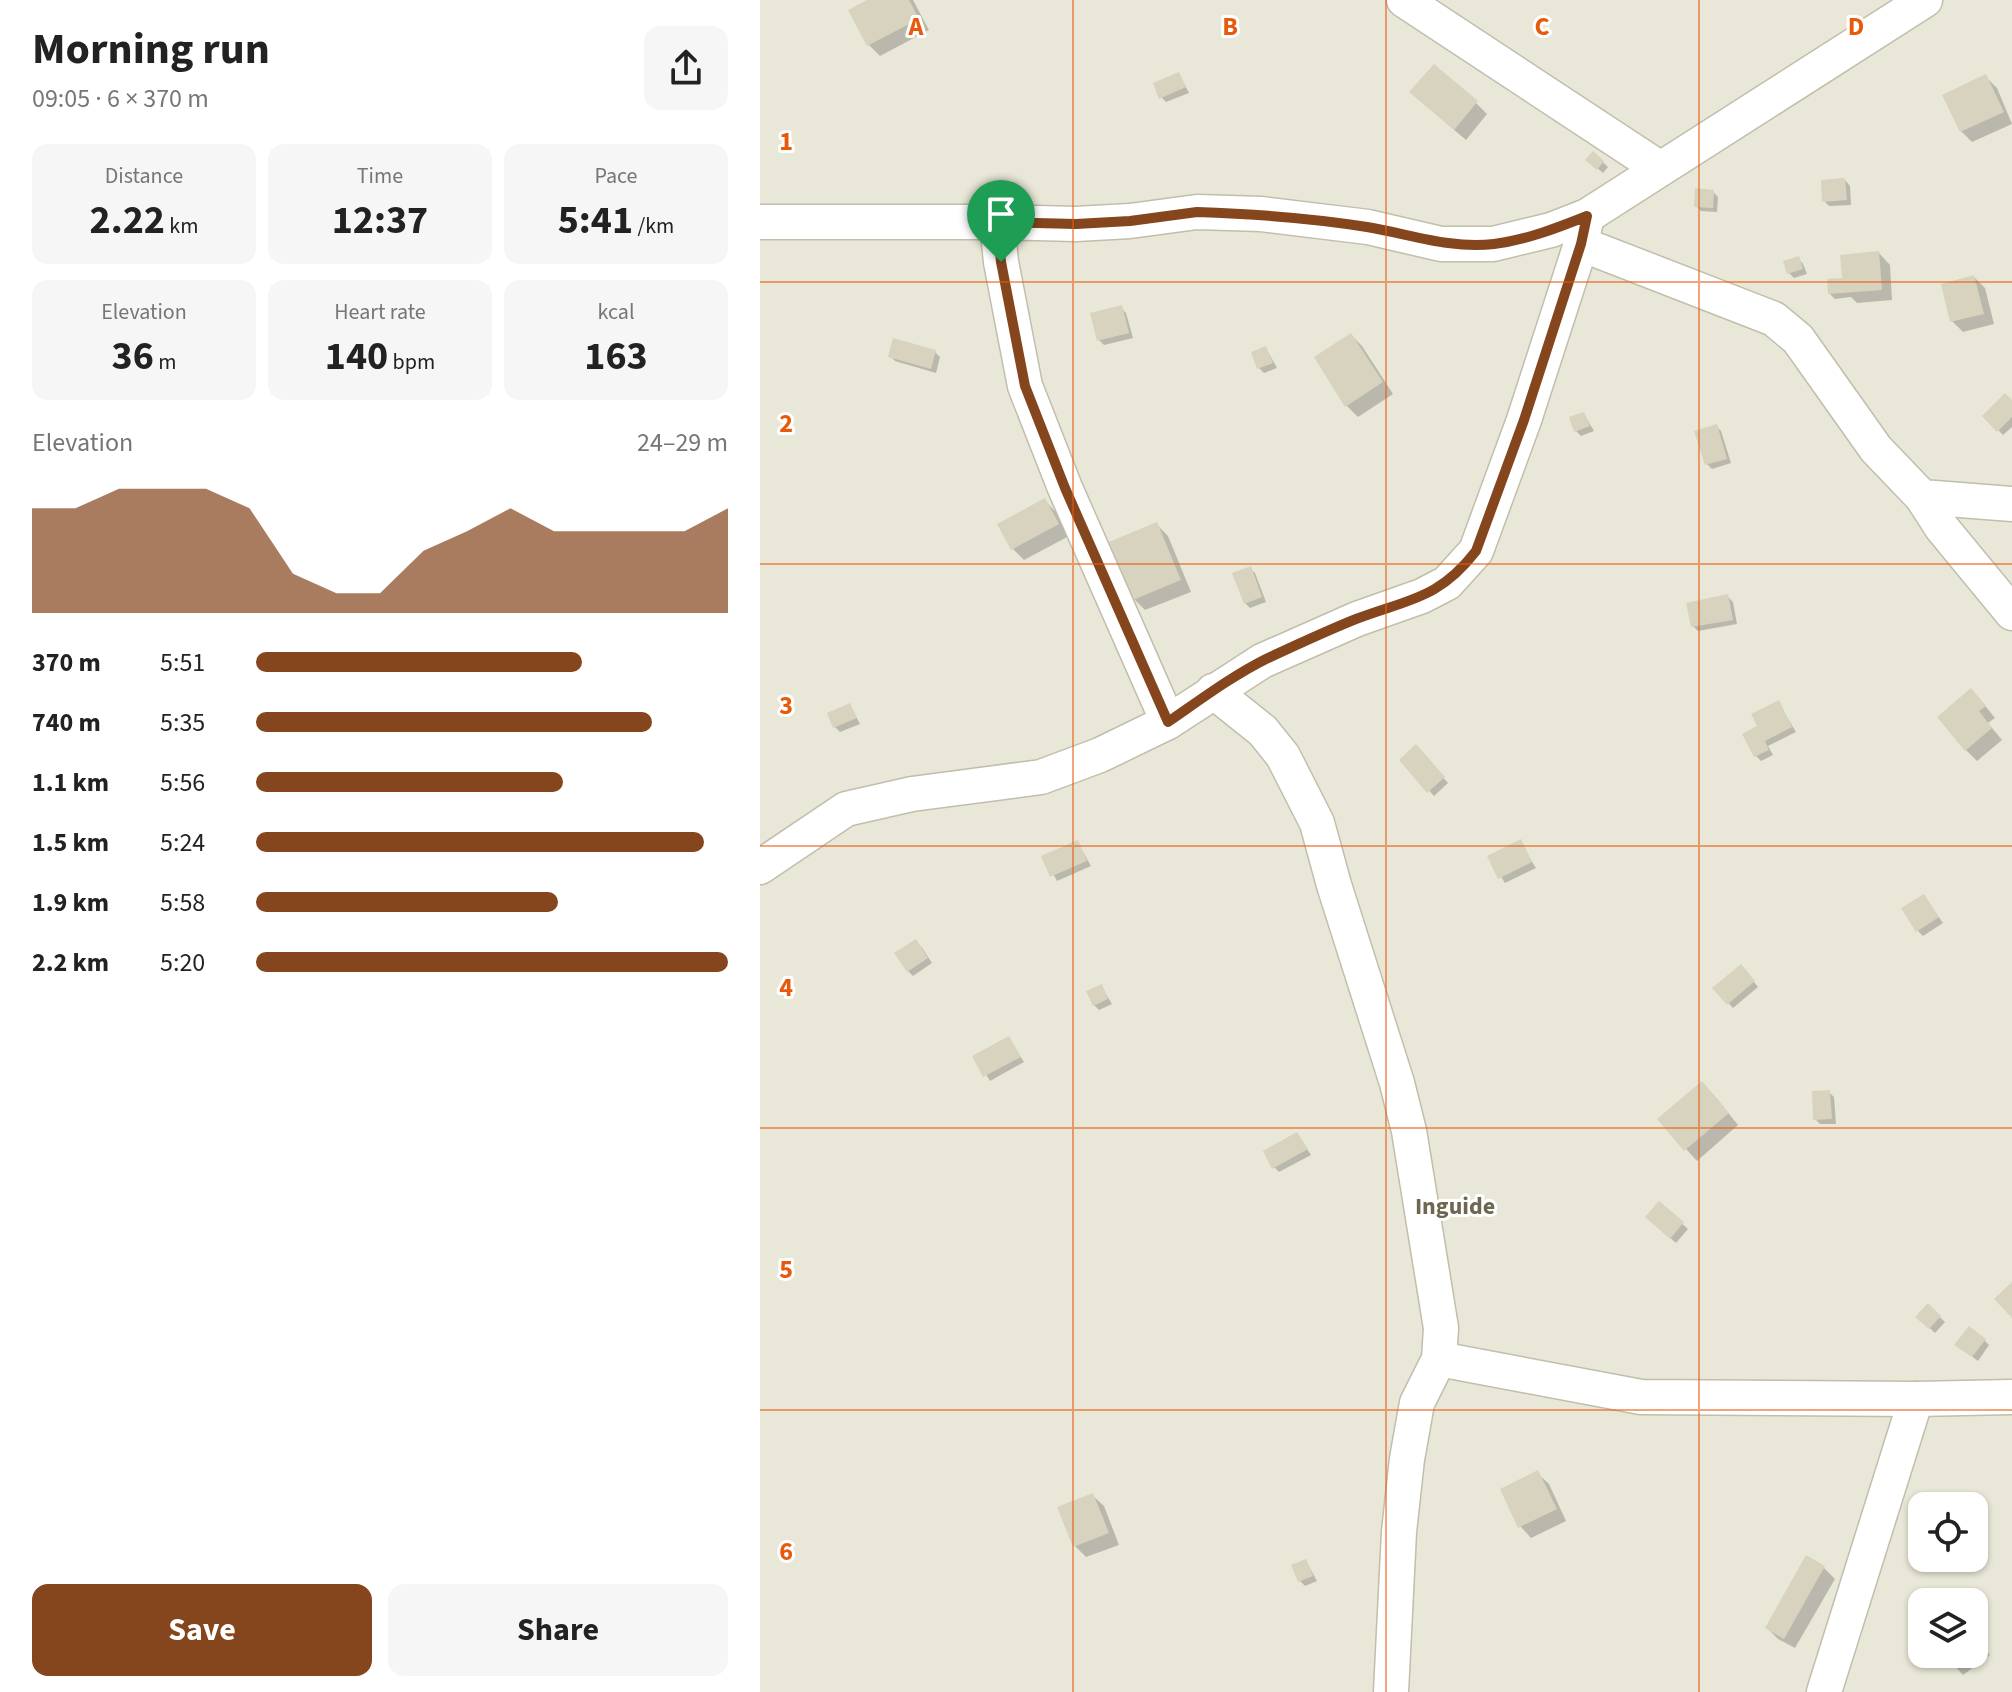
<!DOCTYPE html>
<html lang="en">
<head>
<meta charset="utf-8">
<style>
  :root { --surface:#fff; --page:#f6f6f6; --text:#222; --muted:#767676; --accent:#85451d }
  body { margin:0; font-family:"Source Sans 3",sans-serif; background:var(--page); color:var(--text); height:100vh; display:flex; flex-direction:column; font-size:30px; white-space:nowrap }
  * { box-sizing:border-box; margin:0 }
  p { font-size:26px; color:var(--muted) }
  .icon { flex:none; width:44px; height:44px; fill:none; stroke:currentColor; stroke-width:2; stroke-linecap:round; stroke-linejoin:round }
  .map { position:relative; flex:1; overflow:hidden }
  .sheet { display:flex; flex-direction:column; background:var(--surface); width:760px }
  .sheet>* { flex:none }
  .buttons { position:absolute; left:1148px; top:1492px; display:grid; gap:16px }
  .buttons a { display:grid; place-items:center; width:80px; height:80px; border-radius:16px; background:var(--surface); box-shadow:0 2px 6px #0004; font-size:40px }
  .pin { position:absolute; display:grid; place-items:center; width:68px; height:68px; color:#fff; margin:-82px -34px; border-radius:50% 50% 50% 0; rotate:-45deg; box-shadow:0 0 8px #0007 }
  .pin .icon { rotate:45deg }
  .round { display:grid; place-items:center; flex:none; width:84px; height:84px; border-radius:16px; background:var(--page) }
  .head { display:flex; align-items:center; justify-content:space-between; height:136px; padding:0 32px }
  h1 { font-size:44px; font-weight:700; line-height:60px }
  .metrics { display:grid; grid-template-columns:repeat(3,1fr); gap:12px; height:136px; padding:8px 32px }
  .metrics div { display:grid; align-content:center; border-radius:16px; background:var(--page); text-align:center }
  .metrics b { font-size:40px; font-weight:700 }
  .metrics small { font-size:22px; font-weight:400 }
  .metrics p { font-size:22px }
  .chart { height:224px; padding:16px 32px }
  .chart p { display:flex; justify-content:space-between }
  .chart svg { width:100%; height:144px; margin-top:8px; fill:var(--accent); opacity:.7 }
  .button { display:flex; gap:16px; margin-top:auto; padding:16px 32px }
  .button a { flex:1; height:92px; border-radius:16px; background:var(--accent); color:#fff; font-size:32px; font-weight:700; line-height:92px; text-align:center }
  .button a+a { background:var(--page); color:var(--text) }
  ul { padding:0 32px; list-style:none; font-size:26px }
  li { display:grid; grid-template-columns:128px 96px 1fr; align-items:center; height:60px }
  li i { height:20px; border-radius:10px; background:var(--accent) }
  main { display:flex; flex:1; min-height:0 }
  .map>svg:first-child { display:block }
  .residential { fill:#e9e7d7; fill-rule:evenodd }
  .shadow { fill:#0003 }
  .building { fill:#d7d3be }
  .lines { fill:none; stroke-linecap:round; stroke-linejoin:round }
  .minor-casing { stroke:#c1beab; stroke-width:37 }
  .minor { stroke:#fff; stroke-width:34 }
  .route-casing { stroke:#fff; stroke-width:16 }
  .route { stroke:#85451d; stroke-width:10 }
  .grid { fill:none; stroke:#e8590c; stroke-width:2; stroke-opacity:0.55 }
  .labels { text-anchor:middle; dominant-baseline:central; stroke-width:6; stroke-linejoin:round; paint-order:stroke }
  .neighbourhood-label { font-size:24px; font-weight:bold; fill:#6c674e; stroke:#fff }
  .grid-label { font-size:26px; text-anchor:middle; font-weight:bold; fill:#e8590c; stroke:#fff; stroke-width:6; stroke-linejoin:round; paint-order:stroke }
</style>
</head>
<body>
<main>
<section class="sheet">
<div class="head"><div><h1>Morning run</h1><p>09:05 · 6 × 370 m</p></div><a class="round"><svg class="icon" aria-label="share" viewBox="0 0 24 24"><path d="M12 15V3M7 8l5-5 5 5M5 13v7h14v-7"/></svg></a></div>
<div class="metrics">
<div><p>Distance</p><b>2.22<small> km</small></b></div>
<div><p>Time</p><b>12:37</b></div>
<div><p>Pace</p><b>5:41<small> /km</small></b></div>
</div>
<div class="metrics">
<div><p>Elevation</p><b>36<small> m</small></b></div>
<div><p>Heart rate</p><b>140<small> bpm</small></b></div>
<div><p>kcal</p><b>163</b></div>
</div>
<div class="chart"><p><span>Elevation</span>24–29 m</p>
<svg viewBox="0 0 160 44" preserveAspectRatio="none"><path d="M0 44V12L10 12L20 6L30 6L40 6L50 12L60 32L70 38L80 38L90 25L100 19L110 12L120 19L130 19L140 19L150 19L160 12V44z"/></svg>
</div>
<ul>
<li><b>370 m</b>5:51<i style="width:69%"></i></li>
<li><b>740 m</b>5:35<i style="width:84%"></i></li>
<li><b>1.1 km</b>5:56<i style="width:65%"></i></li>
<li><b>1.5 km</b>5:24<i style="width:95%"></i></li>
<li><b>1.9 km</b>5:58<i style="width:64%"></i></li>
<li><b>2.2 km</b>5:20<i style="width:100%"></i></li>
</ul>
<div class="button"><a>Save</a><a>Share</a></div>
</section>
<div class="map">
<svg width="1252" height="1692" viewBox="0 0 1252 1692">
  <rect width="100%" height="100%" fill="#f5f4e9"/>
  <path class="residential" d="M0,0H1252V1692H0ZM1162,1506H1214V1558H1162ZM1162,1602H1214V1654H1162Z"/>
  <g class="shadow">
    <path d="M112,0H153L169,30L120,56L109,45L91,11Z"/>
    <path d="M419,74L429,93L406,102L401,97Z"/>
    <path d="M1225,76L1237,88L1252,124L1212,142L1201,131Z"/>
    <path d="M663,103H716L727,114L706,140Z"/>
    <path d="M833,153L848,167L843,173L828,160Z"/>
    <path d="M1085,180L1090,186L1091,205L1069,206L1064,201Z"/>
    <path d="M953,192L958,197L957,212L941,211L936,206Z"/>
    <path d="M1119,253L1130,265L1132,300L1097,303L1091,297L1075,299L1070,294L1081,280Z"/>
    <path d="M1038,258L1043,264L1047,274L1034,278L1029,273Z"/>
    <path d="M1214,277L1225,288L1234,324L1203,332L1192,321Z"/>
    <path d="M361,308L366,313L373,338L344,345L339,340Z"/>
    <path d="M591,335L602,346L633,394L598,417L587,406L556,358Z"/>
    <path d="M506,348L517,368L504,373L499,368Z"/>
    <path d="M175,352L180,357L176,373L135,361L130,356Z"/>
    <path d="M1252,403V427L1243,435L1225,416Z"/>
    <path d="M824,414L834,431L821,436L816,431Z"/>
    <path d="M956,426L961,431L971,463L952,469L947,464Z"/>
    <path d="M285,501L296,512L309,536L264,560L253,549Z"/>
    <path d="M397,525L408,536L431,592L385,610L374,599Z"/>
    <path d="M490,568L495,573L506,602L490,608L485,603Z"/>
    <path d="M968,597L973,602L977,624L938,631L933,626Z"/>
    <path d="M1018,702L1036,732L1008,746L1013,755L1001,761L996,756L1000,727Z"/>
    <path d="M1222,702L1235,718L1228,723L1242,740L1217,761L1206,750Z"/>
    <path d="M90,705L100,724L80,732L75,727Z"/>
    <path d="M661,752L688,783L674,796L641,760Z"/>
    <path d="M760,842L776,868L745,883L729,857Z"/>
    <path d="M318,843L331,866L297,881L284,857Z"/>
    <path d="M1164,896L1183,923L1163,936L1158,931Z"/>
    <path d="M161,946L172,963L153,976L148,971Z"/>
    <path d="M986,972L998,987L973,1008L955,988Z"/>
    <path d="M341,986L352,1004L339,1010L334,1005Z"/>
    <path d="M249,1039L264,1062L230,1081L215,1057Z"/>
    <path d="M1069,1092L1074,1097L1076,1124H1060L1055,1119Z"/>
    <path d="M953,1094L978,1125L937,1161L899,1119Z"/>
    <path d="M537,1134L551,1155L519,1172L514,1167Z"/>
    <path d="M899,1204L928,1229L916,1243L892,1222Z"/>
    <path d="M1168,1306L1185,1322L1175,1333L1158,1317Z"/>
    <path d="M1224,1340L1229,1345L1218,1361L1202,1349Z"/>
    <path d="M777,1473L789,1484L806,1521L771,1538L760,1526Z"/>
    <path d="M332,1495L344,1506L359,1545L326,1557L315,1546Z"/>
    <path d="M1214,1535L1223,1545L1214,1553Z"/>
    <path d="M546,1561L557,1581L545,1586L540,1581Z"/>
    <path d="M1064,1568L1075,1579L1035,1648L1018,1639L1007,1628Z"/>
    <path d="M1214,1635L1230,1655L1203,1675L1184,1654H1214Z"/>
  </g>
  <g class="building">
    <path d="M107,0H149L159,19L107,46L88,10Z"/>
    <path d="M674,64L718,101L694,130L649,92Z"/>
    <path d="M419,72L426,87L399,99L393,83Z"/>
    <path d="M1226,74L1244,112L1200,132L1182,95Z"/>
    <path d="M833,151L844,161L837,170L825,160Z"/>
    <path d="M1085,178L1087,200L1062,202L1061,180Z"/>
    <path d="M935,188L954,190L953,208L934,207Z"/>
    <path d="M1119,251L1122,290L1068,294L1067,279L1082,278L1080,255Z"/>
    <path d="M1039,256L1043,269L1027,274L1023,261Z"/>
    <path d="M1214,275L1224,314L1190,322L1181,284Z"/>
    <path d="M362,305L369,333L337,341L330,313Z"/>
    <path d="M591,333L623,382L585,407L554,357Z"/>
    <path d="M133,338L176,350L171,369L128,357Z"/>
    <path d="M506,346L513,363L497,369L491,352Z"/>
    <path d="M1245,393L1252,400V417L1237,432L1222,416Z"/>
    <path d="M824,412L830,426L814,432L809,417Z"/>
    <path d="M957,424L967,459L945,465L934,431Z"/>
    <path d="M285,498L299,524L251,550L237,524Z"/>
    <path d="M397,522L421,580L373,600L349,542Z"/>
    <path d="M491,566L502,597L484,604L472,573Z"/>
    <path d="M968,594L973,620L931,627L926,603Z"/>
    <path d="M1211,688L1226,706L1219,711L1232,728L1205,751L1177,717Z"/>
    <path d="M1019,700L1032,727L1005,741L1009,750L994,757L982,734L997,726L991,714Z"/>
    <path d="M90,703L97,718L73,728L67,713Z"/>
    <path d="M656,744L685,777L667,793L639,760Z"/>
    <path d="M761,839L772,862L738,879L727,856Z"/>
    <path d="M318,840L327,861L290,877L281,856Z"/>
    <path d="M1164,894L1179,917L1156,932L1141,908Z"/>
    <path d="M156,939L168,958L147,972L134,953Z"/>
    <path d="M981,964L995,981L967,1005L952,988Z"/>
    <path d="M342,984L348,999L333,1006L326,991Z"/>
    <path d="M249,1036L261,1057L223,1077L212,1056Z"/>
    <path d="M942,1081L969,1113L924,1151L897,1119Z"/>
    <path d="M1070,1090L1072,1119L1053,1120L1052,1091Z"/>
    <path d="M537,1132L548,1149L512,1169L503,1151Z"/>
    <path d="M899,1201L924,1222L910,1239L885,1217Z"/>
    <path d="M1252,1282V1318L1234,1299Z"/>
    <path d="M1168,1303L1181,1316L1169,1329L1155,1317Z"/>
    <path d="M1209,1326L1226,1339L1212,1357L1194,1345Z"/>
    <path d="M778,1470L797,1509L758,1528L740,1489Z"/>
    <path d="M333,1493L349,1533L313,1547L297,1507Z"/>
    <path d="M1046,1555L1065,1566L1024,1639L1005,1628Z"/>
    <path d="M546,1559L553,1576L538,1582L531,1565Z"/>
  </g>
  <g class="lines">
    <g class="minor-casing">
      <g id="minor">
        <path d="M644,0L899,168"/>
        <path d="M0,222H237L316,224L370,221L437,212L501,214L608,227L681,244H733L791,230L827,216L1165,0"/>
        <path d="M237,222L241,262L265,386L305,488L408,722"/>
        <path d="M821,244L1014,319L1038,339L1116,449L1162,497L1252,504"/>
        <path d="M1162,497L1182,528L1252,613"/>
        <path d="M453,691L503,731L523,756L557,823L574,885L637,1083L649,1131L681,1328L679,1359L657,1403L647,1459L639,1532L631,1692"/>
        <path d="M0,867L86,809L152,794L281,777L340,755L408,722L502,661L597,619L662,596L687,583L716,551L764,420L821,244L827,216"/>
        <path d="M679,1359L881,1397L1156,1399L1252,1397"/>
        <path d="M1064,1692L1156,1399"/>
      </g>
    </g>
    <use href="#minor" class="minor"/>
  </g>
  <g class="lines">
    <g class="route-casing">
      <path id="route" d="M437,212C494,214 551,218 607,227C650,234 689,249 734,244C766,240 797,228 827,216L821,244L764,420L716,551C679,599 649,599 596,619C566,631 536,645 506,659C472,676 440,700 408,722L305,488L265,386L241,262L237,222L316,224L370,221Z"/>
    </g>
    <use href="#route" class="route"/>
  </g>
  <path class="grid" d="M313,0V1692M626,0V1692M939,0V1692M0,282H1252M0,564H1252M0,846H1252M0,1128H1252M0,1410H1252"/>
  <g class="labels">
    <g class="neighbourhood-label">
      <text x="695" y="1206">Inguide</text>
    </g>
  </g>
  <g class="grid-label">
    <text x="156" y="35">A</text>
    <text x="470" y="35">B</text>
    <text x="782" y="35">C</text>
    <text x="1096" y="35">D</text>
    <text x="26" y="150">1</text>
    <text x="26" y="432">2</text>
    <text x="26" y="714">3</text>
    <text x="26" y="996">4</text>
    <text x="26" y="1278">5</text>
    <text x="26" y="1560">6</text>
  </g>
</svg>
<div class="buttons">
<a><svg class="icon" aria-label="locate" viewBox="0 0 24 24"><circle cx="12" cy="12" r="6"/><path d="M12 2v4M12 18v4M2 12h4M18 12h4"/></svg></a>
<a><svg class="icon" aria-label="layers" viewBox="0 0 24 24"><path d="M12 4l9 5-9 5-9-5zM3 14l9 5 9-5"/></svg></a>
</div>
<div class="pin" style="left:241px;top:262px;background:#1e9e55"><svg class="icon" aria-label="arrive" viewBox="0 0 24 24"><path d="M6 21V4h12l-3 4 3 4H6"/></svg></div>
</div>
</main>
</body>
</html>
